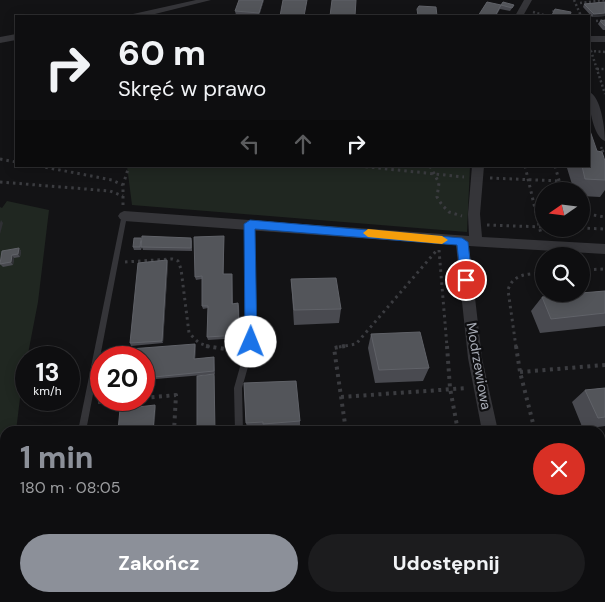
<!DOCTYPE html>
<html lang="pl">
<head>
<meta charset="utf-8">
<style>
  body { margin:0; font-family:"DM Sans",sans-serif; background:#1c1c1e; color:#f1f3f6; height:100vh; display:flex; flex-direction:column; font-size:19px; white-space:nowrap }
  * { box-sizing:border-box; margin:0 }
  p { font-size:16px; color:#9b9c9f }
  .icon { flex:none; width:28px; height:28px; fill:none; stroke:currentColor; stroke-width:2; stroke-linecap:round; stroke-linejoin:round }
  .map { position:relative; flex:1; overflow:hidden }
  .drawer { position:absolute; left:0px; top:426px; width:605px; height:176px; display:flex; flex-direction:column; background:#0e0e10; border-radius:15px 15px 0 0; box-shadow:0 2px 12px #0003,0 0 0 1px #2e2e30 }
  .drawer>* { flex:none }
  .banner { position:absolute; left:15px; top:15px; width:575px; height:152px; border-radius:0px; box-shadow:0 2px 12px #0003,0 0 0 1px #2e2e30; background:#0e0e10; color:#f1f3f6; overflow:hidden }
  .needle { width:32px; rotate:256deg }
  .tools { position:absolute; left:535px; top:182px; display:grid; gap:10px }
  .tools a { display:grid; place-items:center; width:55px; height:55px; border-radius:50%; background:#0e0e10; box-shadow:0 2px 12px #0003,0 0 0 1px #2e2e30; font-size:25px }
  .speed { position:absolute; left:15px; top:346px; display:flex; gap:10px; font-size:25px; font-weight:700; text-align:center }
  .speed>* { display:grid; place-content:center; width:65px; height:65px; border-radius:50%; background:#0e0e10; box-shadow:0 2px 12px #0003,0 0 0 1px #2e2e30; line-height:1 }
  .speed small { font-size:12px; font-weight:400 }
  .speed .limit { border:8px solid #d22; background:#fff; color:#111 }
  .pin { position:absolute; display:grid; place-items:center; width:42px; height:42px; color:#fff; margin:-21px; border:2px solid #fff; border-radius:50%; box-shadow:0 1px 5px #0007 }
  .me { position:absolute; width:55px; margin:-28px; rotate:1deg; stroke-linejoin:round; filter:drop-shadow(0 0 4px #0008) }
  .turn { display:flex; align-items:center; gap:18px; height:105px; padding:0 20px; font-size:22px }
  .turn .icon { width:65px; height:65px; stroke-width:2.5 }
  .turn b { display:block; font-size:35px; line-height:42px }
  .lanes { display:flex; align-items:center; height:48px; padding:0 20px; background:#0003; justify-content:center; gap:25px; direction:ltr }
  .lanes .off { opacity:.35 }
  .round { display:grid; place-items:center; flex:none; width:52px; height:52px; border-radius:26px; background:#1c1c1e }
  .summary { display:flex; align-items:center; justify-content:space-between; height:85px; padding:0 20px }
  h1 { font-size:30px; font-weight:800; line-height:38px; color:#8c9099 }
  .action { display:flex; gap:10px; margin-top:auto; padding:10px 20px }
  .action a { flex:1; height:58px; border-radius:30px; background:#8c9099; color:#fff; font-size:20px; font-weight:800; line-height:58px; text-align:center }
  .action a+a { background:#1c1c1e; color:#f1f3f6 }
  .map>svg:first-child { display:block }
  .green { fill:#202721 }
  .lines { fill:none; stroke-linecap:round; stroke-linejoin:round }
  .path-far2 { stroke:#3b3c40; stroke-width:2.5; stroke-dasharray:2 2.5; stroke-linecap:butt }
  .path-far1 { stroke:#3b3c40; stroke-width:3; stroke-dasharray:2.5 4; stroke-linecap:butt }
  .path { stroke:#3b3c40; stroke-width:4; stroke-dasharray:3 4.5; stroke-linecap:butt }
  .service { fill:#353539; fill-rule:evenodd }
  .minor { fill:#353539; fill-rule:evenodd }
  .wall { fill:#494a50 }
  .shaded-wall { fill:#2f3034 }
  .building { fill:#53555a; stroke:#606268 }
  .route { fill:#1a73e8; stroke:#114b97 }
  .slow { fill:#f59e0b }
  .labels { text-anchor:middle; stroke-width:4.5; stroke-linejoin:round; paint-order:stroke }
  .street-label { font-size:14px; fill:#a6aab4; stroke:#0e0e10 }
</style>
</head>
<body>
<div class="map">
<svg width="605" height="602" viewBox="0 0 605 602">
  <rect width="100%" height="100%" fill="#131315"/>
  <!-- green -->
  <path class="green" d="M127 166H470L467 232 132 205Z
    M7 201 49 210 38 302 21 390 16 431H5V496L0 524V207L2 208Z"/>
  <g class="lines">
    <!-- path-far2 -->
    <path class="path-far2" d="M574 0 581 16
      M580 3 605 0
      M533 12 547 16
      M551 16 554 10
      M596 21 605 20
      M605 52 591 51 605 94
      M597 69H605
      M601 147 603 151"/>
    <!-- path-far1 -->
    <path class="path-far1" d="M602 150 605 156
      M0 159 16 162
      M39 166 112 180 123 185
      M359 166 464 177
      M430 166 439 183 437 197 442 205 449 212 462 216
      M525 166 541 234
      M555 166 562 191
      M490 178 560 181
      M0 182 110 191 123 196
      M123 205V185L129 166
      M581 213 605 217
      M487 225 544 227
      M581 228 605 229
      M439 250 447 347
      M125 262 172 259 178 261 181 269 189 333 199 343 210 347
      M581 270 605 269
      M339 347 356 344 437 250
      M516 347 508 290C513 273 529 274 544 273"/>
    <!-- path -->
    <path class="path" d="M206 346 238 351
      M345 346 334 348 346 431
      M447 346 450 388 458 431
      M516 346 520 372 535 431
      M520 372 605 365
      M341 397 468 388
      M144 398 176 395 174 431
      M98 402 119 400
      M600 468H605
      M600 506H605
      M600 588 605 589
      M147 598V602
      M506 598 507 602"/>
    <!-- service -->
    <path class="service" d="M122 214H124L127 216 86 431H78Z
      M247 222H249L252 224 256 332 255 342 242 388 243 431H235L234 388 247 342 248 332 246 224Z
      M57 598H67L66 602H56Z
      M225 598H235V602H225Z"/>
    <!-- minor -->
    <path class="minor" d="M196 0H211L147 16H132L133 14Z
      M524 0H532L523 16H515Z
      M16 34V40L0 43V37Z
      M589 36H605V42H589Z
      M589 92C601 96 605 129 605 141 593 137 588 103 589 92Z
      M472 166H484L480 214 482 237 605 244V254L469 246 482 358 498 431H482L468 358 456 245 124 221 120 219 118 216 120 213 124 211 469 236 468 214Z
      M535 598H554L555 602H536Z"/>
  </g>
  <!-- wall -->
  <path class="wall" d="M264 0 259 16 236 15 235 11Z
    M605 2V16L592 17 583 7 584 4Z
    M501 5H514L510 11 500 9 496 16H478Z
    M605 20V30H603L598 24 600 21Z
    M597 151 605 161V190L600 197 581 196V191H574L567 168 562 167V166H589Z
    M191 238 192 241V251L143 250 142 247 141 250H134L133 247 142 240Z
    M224 239V274H232L233 304 238 303 239 306 240 338 208 340 207 337 208 308 203 309 202 306V279L196 280 195 277Z
    M19 248 21 251 20 257 14 258 13 265 3 267 0 264Z
    M167 260 168 263 163 343 131 346 130 343Z
    M291 279 341 309 339 323 294 325Z
    M605 291V326L540 333 531 311 542 297Z
    M371 334 429 368 423 381 375 383 368 348Z
    M195 344 196 347 195 359 214 357 215 374 144 380V358Z
    M244 383 300 421V431H248L246 423Z
    M605 388V426L583 429 572 402 585 390Z"/>
  <!-- shaded-wall -->
  <path class="shaded-wall" d="M263 0H264L259 16V13Z
    M605 13V16L592 17 594 14Z
    M1 220 3 223 0 234V223Z
    M224 236V277L223 274Z
    M19 248 21 251 20 257 18 254Z
    M12 255 14 258 13 265 11 262Z
    M167 260 168 263 163 343 162 341Z
    M195 344 196 347 195 362 194 359Z
    M214 374 215 377V431Z
    M155 405 156 407 154 431H153Z"/>
  <!-- building -->
  <path class="building" d="M239 0H263L259 13 235 11Z
    M283 0H307L304 16H280Z
    M332 0H356L355 16H330Z
    M487 2 501 5 495 16H478Z
    M503 2 514 5 512 8 501 5Z
    M605 2V13L594 14 584 4Z
    M419 6 436 7 437 16H418L417 9Z
    M555 9 571 12 570 16H558L552 15Z
    M605 20V26L600 21Z
    M589 128 597 151 602 152 605 161V180L585 179 582 166H589Z
    M142 236 191 238V248L141 247Z
    M224 236 223 274H232V304L238 303 239 335 207 337 208 306H202V276L195 277 194 237Z
    M134 238H141L140 247H133Z
    M19 248 18 254 12 255 11 262 0 264 2 251Z
    M167 260 162 341 130 343 138 263Z
    M336 278 341 309 294 310 291 279Z
    M605 291V313L551 319 542 297 572 294H581V293Z
    M420 332 429 368 379 370 371 334Z
    M195 344 194 359 214 357V371L144 378V358H129L130 349Z
    M214 374 215 431H197V376Z
    M296 381 300 421 263 424V422L246 423 244 383Z
    M605 388V417L598 418 585 390Z
    M155 405 153 431H118L120 409Z
    M600 447 605 459V462L600 463Z
    M161 598H204V602H161Z
    M132 599V602H109Z
    M464 600 465 602H447Z"/>
  <!-- route -->
  <path class="route" d="M250 220 462 238 468 242 472 280 466 285 461 280 457 245 255 229 257 342 255 346 251 348 247 346 245 342 244 224Z"/>
  <!-- slow -->
  <path class="slow" d="M368 229 442 236 448 240 442 244 368 237 363 233Z"/>
  <g class="labels">
    <!-- street labels -->
    <g class="street-label">
      <text transform="translate(479 366) rotate(80)" y="5">Modrzewiowa</text>
    </g>
  </g>
</svg>
<div class="tools">
<a><svg class="needle" viewBox="-14 -14 28 28"><path d="M0-13l5 13h-10z" fill="#e53935"/><path d="M0 13l5-13h-10z" fill="#9b9c9f"/></svg></a>
<a><svg class="icon" aria-label="search" viewBox="0 0 24 24"><circle cx="10" cy="10" r="6"/><path d="M15 15l6 6"/></svg></a>
</div>
<div class="speed"><div>13<small>km/h</small></div><div class="limit">20</div></div>
<div class="pin" style="left:466px;top:280px;background:#d93025"><svg class="icon" aria-label="arrive" viewBox="0 0 24 24"><path d="M6 21V4h12l-3 4 3 4H6"/></svg></div>
<svg class="me" style="left:251px;top:342px" viewBox="-20 -20 40 40"><circle r="19" fill="#fff"/><path d="M0-13L10 11 0 6-10 11z" fill="#1a73e8"/></svg>
<div class="banner">
<div class="turn"><svg class="icon" aria-label="right" viewBox="0 0 24 24"><path d="M7 20v-9h11M14 6l5 5-5 5"/></svg><div><b>60 m</b>Skręć w prawo</div></div>
<div class="lanes"><svg class="icon off" aria-label="left" viewBox="0 0 24 24"><path d="M17 20v-9H6M10 6l-5 5 5 5"/></svg><svg class="icon off" aria-label="ahead" viewBox="0 0 24 24"><path d="M12 20V5M6 11l6-6 6 6"/></svg><svg class="icon" aria-label="right" viewBox="0 0 24 24"><path d="M7 20v-9h11M14 6l5 5-5 5"/></svg></div>
</div>
<section class="drawer">
<div class="summary"><div><h1>1 min</h1><p>180 m · 08:05</p></div><a class="round" style="background:#d93025;color:#fff"><svg class="icon" aria-label="close" viewBox="0 0 24 24"><path d="M6 6l12 12M18 6L6 18"/></svg></a></div>
<div class="action"><a>Zakończ</a><a>Udostępnij</a></div>
</section>
</div>
</body>
</html>
